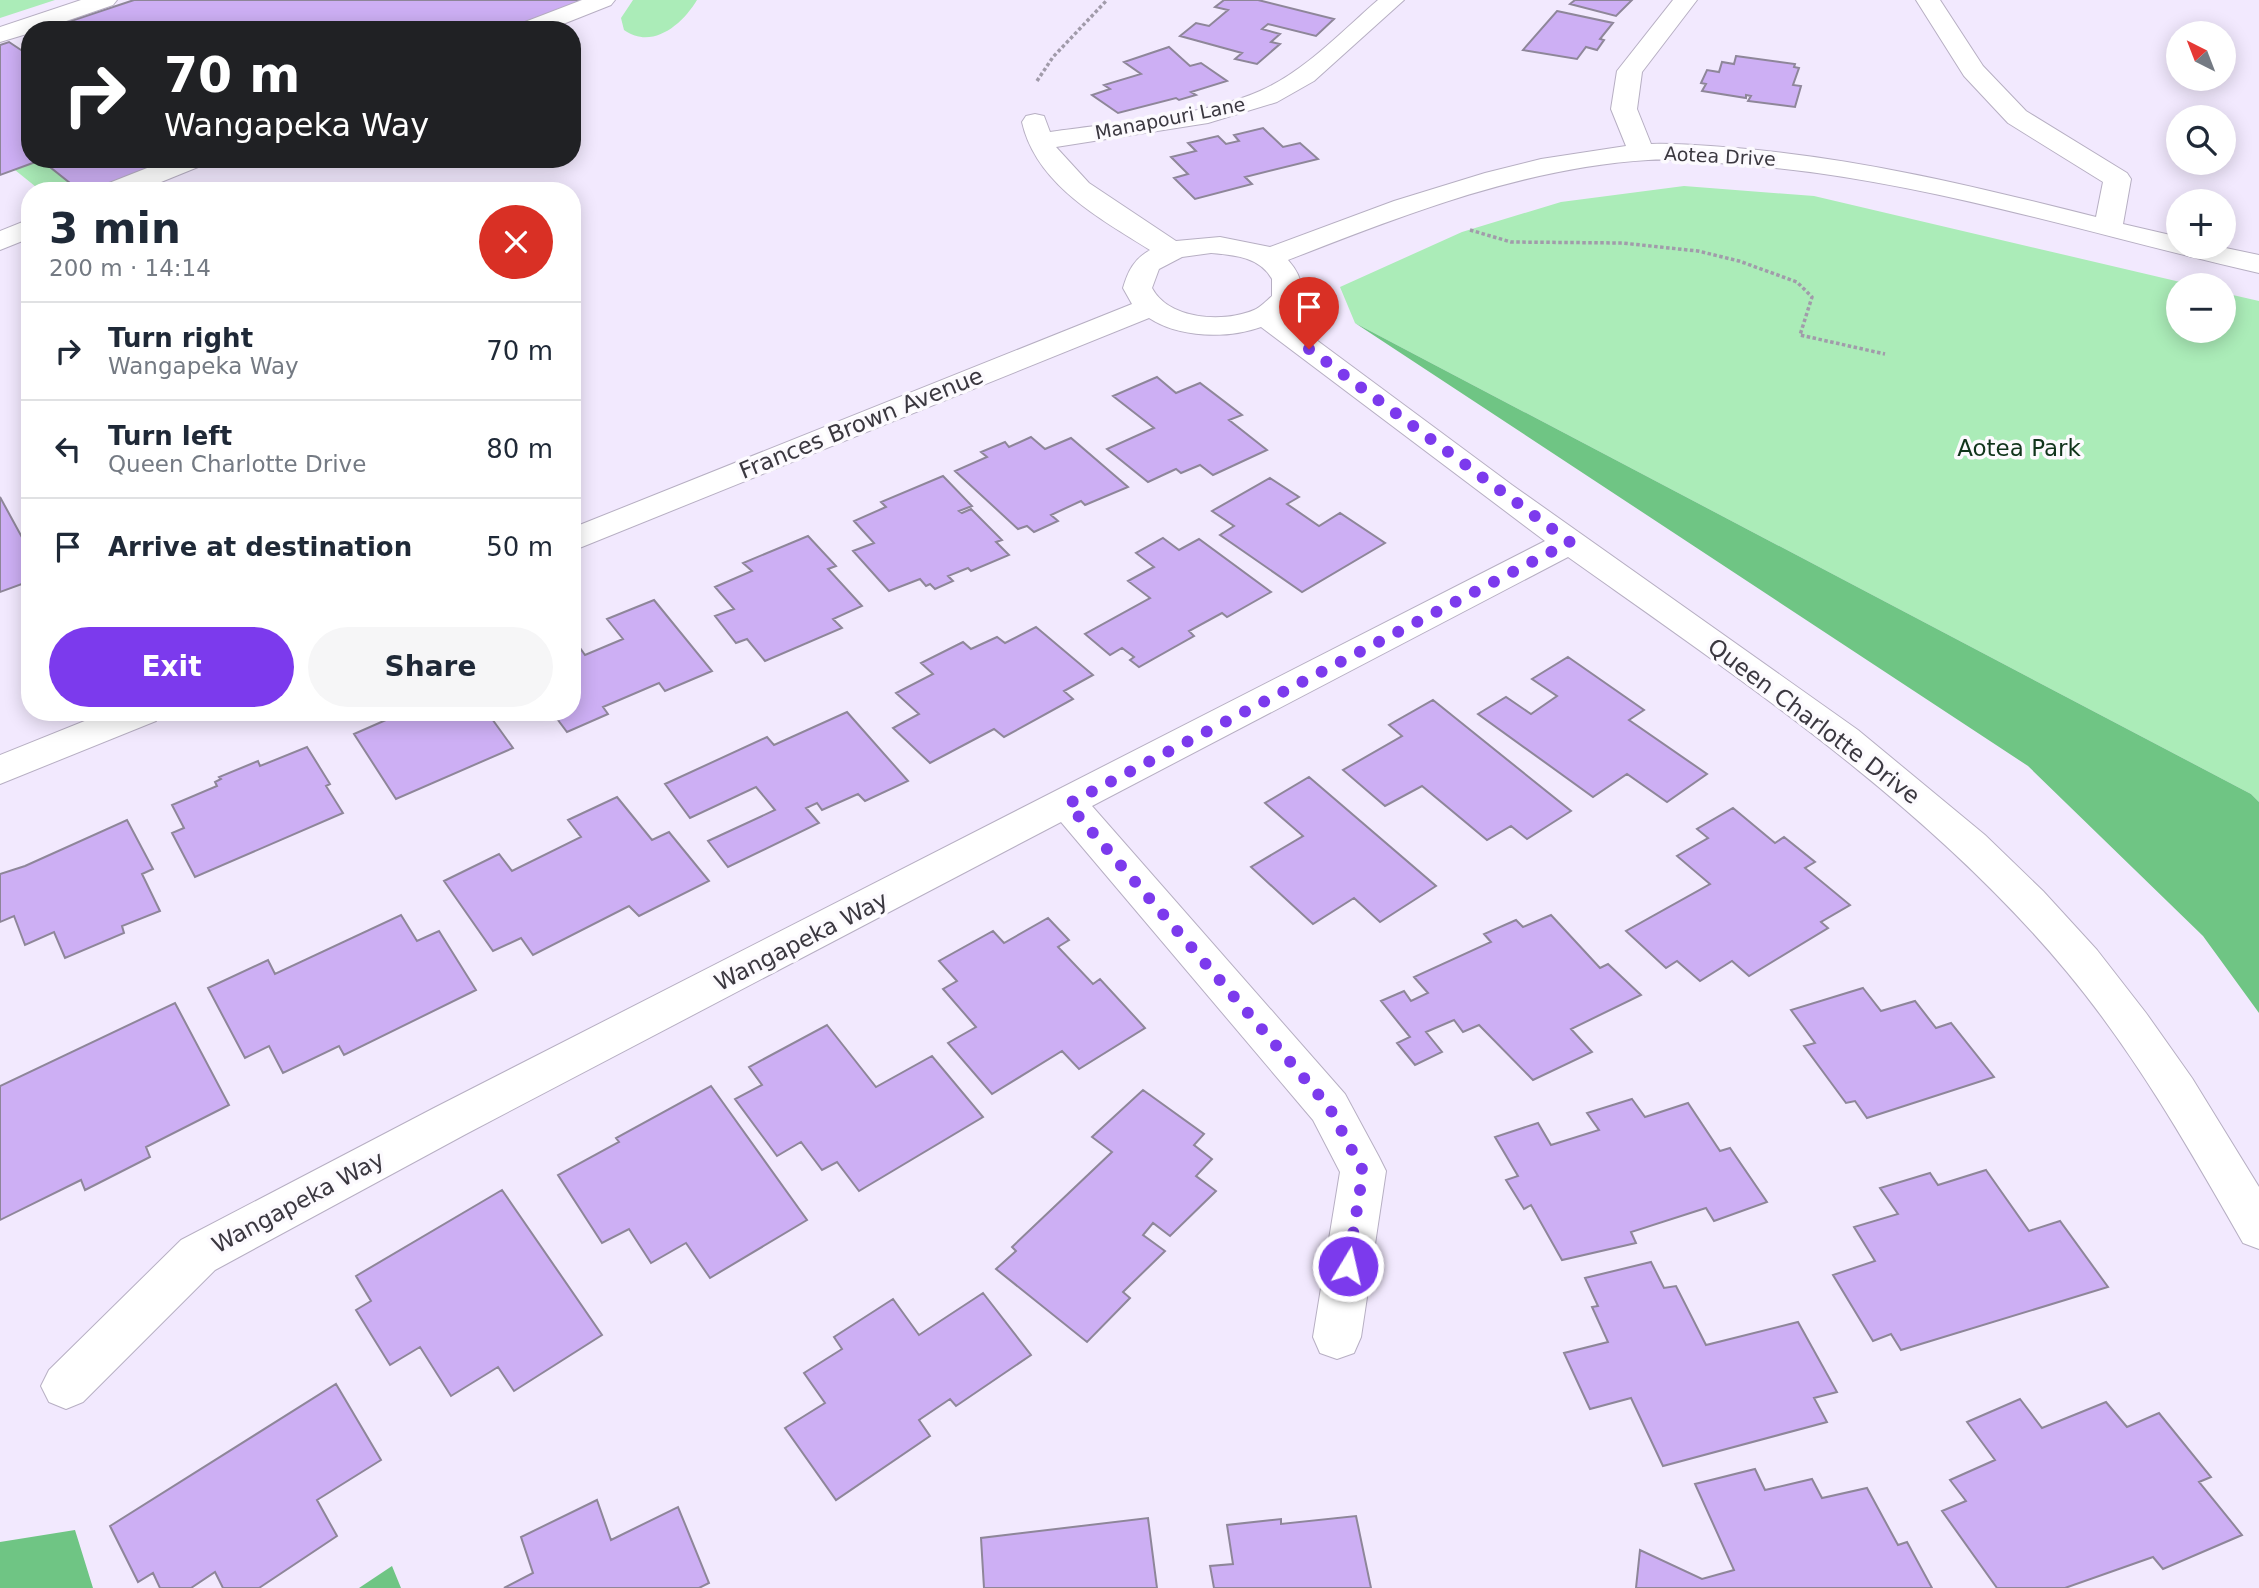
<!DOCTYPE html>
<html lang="en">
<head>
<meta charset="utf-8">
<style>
  body { margin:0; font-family:"DejaVu Sans",sans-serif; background:#f6f6f7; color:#1f2937; height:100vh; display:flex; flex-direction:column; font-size:26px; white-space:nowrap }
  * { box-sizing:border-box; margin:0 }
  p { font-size:23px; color:#747a83 }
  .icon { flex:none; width:38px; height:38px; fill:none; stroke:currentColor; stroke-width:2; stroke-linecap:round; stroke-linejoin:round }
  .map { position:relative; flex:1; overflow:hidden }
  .side { position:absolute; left:21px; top:182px; width:560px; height:539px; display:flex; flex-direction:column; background:#fff; border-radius:28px; box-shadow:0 4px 18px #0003 }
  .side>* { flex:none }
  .guide { position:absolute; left:21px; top:21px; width:560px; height:147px; border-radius:28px; box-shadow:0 4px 18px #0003; background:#202124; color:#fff; overflow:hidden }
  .needle { width:46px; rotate:318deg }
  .tools { position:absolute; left:2166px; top:21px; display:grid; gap:14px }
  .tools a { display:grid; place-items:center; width:70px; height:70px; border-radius:50%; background:#fff; box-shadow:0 4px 18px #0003; font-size:35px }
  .pin { position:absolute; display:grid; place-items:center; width:60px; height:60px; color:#fff; margin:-72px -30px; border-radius:50% 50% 50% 0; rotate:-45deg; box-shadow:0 0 7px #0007 }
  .pin .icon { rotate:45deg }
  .me { position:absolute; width:77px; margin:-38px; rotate:9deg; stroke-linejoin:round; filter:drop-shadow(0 0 5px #0008) }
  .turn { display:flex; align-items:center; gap:24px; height:147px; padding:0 28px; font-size:32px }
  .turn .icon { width:91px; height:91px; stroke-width:2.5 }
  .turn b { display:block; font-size:49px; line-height:60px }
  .round { display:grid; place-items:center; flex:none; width:74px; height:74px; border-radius:37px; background:#f6f6f7 }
  .headline { display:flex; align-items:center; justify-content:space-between; height:119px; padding:0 28px }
  h1 { font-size:42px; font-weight:800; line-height:52px }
  .cta { display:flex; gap:14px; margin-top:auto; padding:14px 28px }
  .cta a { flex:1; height:80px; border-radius:42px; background:#7c3aed; color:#fff; font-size:28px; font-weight:800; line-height:80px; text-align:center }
  .cta a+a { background:#f6f6f7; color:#1f2937 }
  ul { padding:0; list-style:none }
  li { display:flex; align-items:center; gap:21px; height:98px; padding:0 28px; border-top:2px solid #e0e1e3 }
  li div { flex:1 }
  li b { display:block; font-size:26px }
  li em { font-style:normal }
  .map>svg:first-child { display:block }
  .green { fill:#abecb8 }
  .forest { fill:#6fc584 }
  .building { fill:#cdaff4; stroke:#8e8699; stroke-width:2 }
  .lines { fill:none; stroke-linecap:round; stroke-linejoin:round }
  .minor-casing { stroke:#b7afc3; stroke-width:2 }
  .path { stroke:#a19baa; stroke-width:3.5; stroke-dasharray:3.5 2.5; stroke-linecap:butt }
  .minor { fill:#fff; fill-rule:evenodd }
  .route { stroke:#7c3aed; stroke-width:12; stroke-dasharray:0 21.6 }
  .labels { text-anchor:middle; stroke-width:7; stroke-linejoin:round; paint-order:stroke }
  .far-street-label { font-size:19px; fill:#3b3840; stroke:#fcfafe }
  .street-label { font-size:23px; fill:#3b3840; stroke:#fcfafe }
  .park-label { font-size:23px; fill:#11351c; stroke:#fcfafe }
</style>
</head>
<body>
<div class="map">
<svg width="2259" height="1588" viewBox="0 0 2259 1588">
  <rect width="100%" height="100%" fill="#f2e9fe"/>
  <!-- green -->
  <path class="green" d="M0 0H72H55L0 18Z
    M633 0H697C682 25 652 50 624 30L621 18Z
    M41 160 78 189 41 191 15 170Z
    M1684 186 1814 196 2193 285H2179V331H2224V293L2259 301V802L2251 794 1355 323 1340 287 1462 232 1561 202Z"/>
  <!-- forest -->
  <path class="forest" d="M1355 323 2251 794 2259 802V1013L2203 936 2028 766Z
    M75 1530 93 1588H0V1542Z
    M392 1566 401 1588H359Z"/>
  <!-- building -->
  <path class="building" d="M134 0H589L511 30 50 28Z
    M1224 0H1258L1334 19 1316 36 1268 24 1262 29 1280 34 1271 42 1280 44 1257 64 1235 59 1242 53 1180 36 1196 23 1209 26 1228 10 1215 7Z
    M1575 0H1574H1632L1616 16 1570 4Z
    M1557 11 1613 23 1600 39 1604 40 1597 50 1586 47 1577 59 1523 50Z
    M9 42 30 56V159H181L98 191H80L41 160 0 175V45Z
    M1169 47 1190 66 1201 63 1227 81 1191 92 1196 95 1179 100 1176 98 1118 113 1092 95 1110 89 1104 85 1141 74 1124 62Z
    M1736 56 1795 64 1794 67 1799 68 1793 85 1801 86 1795 107 1748 101 1751 96 1746 95V98L1702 91 1706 84 1701 83 1707 70 1719 72 1722 62 1734 64Z
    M1263 128 1283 147 1300 143 1318 159 1245 177 1252 184 1195 199 1174 178 1188 174 1171 157 1196 151 1188 143 1218 136 1226 144 1239 141 1234 135Z
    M1157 377 1176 393 1200 383 1242 415 1229 420 1267 450 1213 475 1200 465 1181 473 1176 469 1148 482 1107 449 1154 428 1113 396Z
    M1031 437 1045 449 1071 438 1128 487 1085 505 1081 501 1051 515 1058 521 1034 532 1027 526 1018 529 955 471 987 457 981 452 1005 442 1009 447Z
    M943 476 972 506 959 511 962 513 971 509 1002 540 996 542 1009 555 971 571 968 568 948 576 953 581 935 589 930 584 926 586 920 579 889 591 853 551 874 543 854 521 886 507 881 502Z
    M1270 478 1299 497 1287 504 1319 526 1340 513 1385 543 1302 592 1220 535 1234 526 1212 511Z
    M0 497 30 552V581L0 592Z
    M808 536 836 566 828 569 862 606 833 619 842 628 765 661 747 639 736 643 715 616 734 609 715 587 752 571 743 563Z
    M1163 538 1179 550 1199 539 1271 592 1227 617 1222 613 1189 631 1194 636 1139 667 1130 660 1134 657 1122 648 1110 655 1085 634 1150 598 1128 581 1154 567 1136 553Z
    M654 600 712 671 665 691 659 683 603 707 608 714 567 732 552 712H572V651L580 648 585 655 623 639 607 619Z
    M1036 627 1093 675 1064 691 1073 699 1004 737 994 729 930 763 893 728 919 714 896 693 933 674 921 663 963 642 971 649 997 637 1005 643Z
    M1568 657 1644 710 1629 720 1707 774 1667 802 1627 774 1593 797 1478 714 1506 697 1531 714 1557 696 1532 679Z
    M1433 700 1571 811 1527 839 1511 826 1487 840 1422 786 1385 806 1343 770 1402 736 1389 725Z
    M404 712H487L513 748 396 799 354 734Z
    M847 712 908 781 865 801 858 794 822 810 817 803 806 808 819 823 728 867 708 841 775 810 756 787 690 818 665 784 767 737 774 745Z
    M307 747 330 784 326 786 343 813 195 877 172 833 184 828 172 805 217 786 215 782 221 779 219 777 258 761 260 766Z
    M1309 777 1436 886 1380 922 1354 898 1313 924 1251 867 1303 836 1265 803Z
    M617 797 652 840 669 832 709 881 639 916 629 906 533 955 521 938 493 951 444 881 499 854 512 871 581 837 568 820Z
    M1733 808 1775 843 1784 837 1815 862 1805 868 1850 905 1821 922 1828 928 1749 976 1732 961 1700 981 1677 961 1666 968 1626 931 1710 884 1677 856 1708 838 1697 829Z
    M127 820 153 869 142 874 160 911 122 926 124 933 65 958 54 932 25 945 14 916 0 922V874L25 866Z
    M401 915 417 941 439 931 476 990 344 1055 339 1046 283 1073 269 1046 245 1058 208 988 268 960 275 974Z
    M1551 915 1600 968 1608 964 1641 995 1571 1029 1592 1052 1533 1080 1479 1025 1463 1032 1454 1020 1426 1032 1442 1052 1415 1065 1397 1043 1410 1037 1381 1001 1404 991 1411 1001 1428 993 1414 977 1491 942 1484 934 1516 920 1523 927Z
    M1048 918 1069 940 1058 947 1093 984 1100 979 1145 1028 1079 1069 1062 1051 992 1094 948 1043 976 1027 943 989 957 981 939 961 993 931 1004 943Z
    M1863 988 1881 1011 1915 1001 1936 1028 1951 1023 1994 1077 1867 1118 1855 1101 1846 1103 1804 1046 1815 1043 1791 1010Z
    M175 1003 229 1105 146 1147 150 1157 85 1190 81 1180 0 1220V1086Z
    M827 1025 876 1087 932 1056 983 1117 859 1191 837 1162 822 1170 801 1142 777 1156 735 1099 762 1085 749 1067Z
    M711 1086 807 1220 710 1278 686 1243 651 1263 629 1229 602 1243 558 1175 619 1142 616 1138Z
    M1143 1090 1204 1134 1194 1145 1212 1159 1196 1176 1216 1191 1170 1236 1153 1223 1143 1235 1165 1251 1123 1292 1130 1298 1087 1342 996 1269 1016 1251 1012 1247 1112 1152 1092 1137Z
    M1632 1099 1645 1117 1688 1103 1720 1151 1730 1148 1767 1202 1714 1221 1706 1208 1631 1232 1636 1243 1562 1260 1531 1205 1524 1209 1506 1180 1518 1176 1495 1137 1538 1123 1551 1145 1599 1130 1587 1113Z
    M1986 1170 2029 1231 2060 1221 2108 1287 1901 1350 1891 1334 1873 1341 1833 1275 1875 1261 1854 1227 1898 1214 1880 1188 1930 1173 1938 1185Z
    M502 1190 602 1335 514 1391 498 1367 451 1396 420 1347 390 1365 356 1310 371 1301 356 1276Z
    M1651 1262 1664 1288 1676 1286 1706 1345 1798 1322 1837 1392 1814 1398 1827 1422 1663 1466 1631 1398 1590 1409 1564 1353 1608 1342 1592 1307 1598 1306 1585 1278Z
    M983 1293 1031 1355 956 1406 950 1399 919 1420 930 1436 836 1500 785 1428 825 1403 804 1373 842 1349 834 1337 893 1299 919 1335Z
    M336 1384 381 1460 317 1500 337 1536 259 1588H223L215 1572 191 1588H160L153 1573 138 1582 110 1526Z
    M2020 1399 2042 1428 2106 1402 2127 1427 2159 1413 2211 1477 2199 1482 2242 1535 2163 1569 2153 1557 2065 1588H1997L1942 1511 1966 1501 1950 1480 1995 1460 1967 1422Z
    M1755 1469 1765 1490 1812 1479 1822 1498 1867 1488 1898 1545 1907 1542 1932 1588H1636L1640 1550 1702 1579 1734 1570 1695 1484Z
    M597 1500 611 1540 678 1507 709 1583 699 1588H504L533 1573 521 1537Z
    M1356 1516 1371 1588H1214L1210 1566 1233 1564 1227 1525 1281 1519V1524Z
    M1148 1518 1157 1588H984L981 1538Z"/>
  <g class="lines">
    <!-- minor casing -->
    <g class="minor-casing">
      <path id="minor" d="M81 0H117L113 5 40 30H30V33L0 42V27Z
        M582 0H615L611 5 548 30H514L517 25Z
        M1378 0H1404L1314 81 1277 102 1208 123 1056 147 1089 183 1176 241 1220 237 1270 247 1394 201 1485 173 1541 159 1626 146 1611 109 1617 71 1673 0H1697L1642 72 1637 109 1651 144C1679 143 1708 146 1736 148 1859 158 1977 187 2096 217L2103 182 2008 123 1964 76 1916 0H1940L1983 66 2026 111 2127 173 2131 179 2123 224 2179 237V247H2221L2259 255V273C2088 234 1918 178 1743 165 1712 163 1680 158 1648 160 1522 168 1404 215 1288 260 1307 282 1305 297 1284 316L1512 485 1858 730 1985 835 2043 891 2097 950 2146 1013 2192 1078 2259 1187V1249L2243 1243C2190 1150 2136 1055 2067 972 1928 805 1744 682 1568 557L1092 806 1345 1094 1379 1157 1386 1171 1361 1337 1354 1353 1337 1359 1320 1353 1313 1337 1340 1172 1313 1120 1061 822 466 1134 215 1270 83 1402 66 1409 49 1402 41 1386 49 1370 181 1240 434 1108 1545 541 1261 327C1228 339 1179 338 1149 318L572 551V528L1132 304 1123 288C1128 271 1134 259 1150 250 1099 218 1036 184 1022 122L1026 116 1035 114 1044 116 1050 132C1112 123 1204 116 1260 91 1305 71 1341 32 1378 0ZM1211 253C1234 255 1260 257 1272 279V296C1266 301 1261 307 1254 310 1224 323 1169 320 1152 288L1159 269 1182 257Z
        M170 159H207L203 165 139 191H101L104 185Z
        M30 219V238L0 250V231Z
        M107 712H161L156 721 0 784V755Z"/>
    </g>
    <!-- path -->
    <path class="path" d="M1037 81 1053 57 1107 0
      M1470 230 1511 242 1622 243 1698 251 1739 261 1797 282 1812 297 1800 335 1885 354"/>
    <!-- minor -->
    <use href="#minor" class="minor"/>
  </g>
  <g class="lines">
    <!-- route -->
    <path class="route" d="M1309 349 1570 542 1068 804 1329 1107 1363 1171 1348 1266"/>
  </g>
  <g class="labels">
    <!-- far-street labels -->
    <g class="far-street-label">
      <text transform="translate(1170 118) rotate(-11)" y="7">Manapouri Lane</text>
      <text transform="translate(1720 156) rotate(3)" y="7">Aotea Drive</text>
    </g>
    <!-- street labels -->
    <g class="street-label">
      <text transform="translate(861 423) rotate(-22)" y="8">Frances Brown Avenue</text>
      <text transform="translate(1814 721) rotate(37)" y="8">Queen Charlotte Drive</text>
      <text transform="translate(801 941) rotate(-27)" y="8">Wangapeka Way</text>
      <text transform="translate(298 1202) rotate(-28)" y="8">Wangapeka Way</text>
    </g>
    <!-- park labels -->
    <g class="park-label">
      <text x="2019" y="456">Aotea Park</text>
    </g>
  </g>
</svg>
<div class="tools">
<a><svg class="needle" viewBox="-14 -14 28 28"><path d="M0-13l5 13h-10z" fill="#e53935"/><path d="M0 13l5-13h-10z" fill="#747a83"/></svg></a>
<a><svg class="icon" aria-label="search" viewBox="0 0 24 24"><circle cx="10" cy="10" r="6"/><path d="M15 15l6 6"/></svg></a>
<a>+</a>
<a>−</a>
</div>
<div class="pin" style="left:1309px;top:349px;background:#d93025"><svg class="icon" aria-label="arrive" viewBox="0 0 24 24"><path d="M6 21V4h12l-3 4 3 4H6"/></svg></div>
<svg class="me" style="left:1348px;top:1266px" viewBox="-20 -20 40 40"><circle r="17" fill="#7c3aed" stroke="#fff" stroke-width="3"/><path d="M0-11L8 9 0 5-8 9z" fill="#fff"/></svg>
<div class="guide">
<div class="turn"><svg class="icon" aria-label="right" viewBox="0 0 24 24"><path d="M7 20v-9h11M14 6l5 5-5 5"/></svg><div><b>70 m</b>Wangapeka Way</div></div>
</div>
<section class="side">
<div class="headline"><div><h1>3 min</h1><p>200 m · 14:14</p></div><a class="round" style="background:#d93025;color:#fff"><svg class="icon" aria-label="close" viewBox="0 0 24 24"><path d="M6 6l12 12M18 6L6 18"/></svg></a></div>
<ul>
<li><svg class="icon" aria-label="right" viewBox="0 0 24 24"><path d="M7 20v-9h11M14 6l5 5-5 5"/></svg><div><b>Turn right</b><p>Wangapeka Way</p></div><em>70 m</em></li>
<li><svg class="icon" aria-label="left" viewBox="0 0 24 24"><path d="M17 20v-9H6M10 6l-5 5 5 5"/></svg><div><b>Turn left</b><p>Queen Charlotte Drive</p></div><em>80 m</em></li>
<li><svg class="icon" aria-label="arrive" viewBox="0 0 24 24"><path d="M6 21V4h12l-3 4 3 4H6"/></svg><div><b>Arrive at destination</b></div><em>50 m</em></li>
</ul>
<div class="cta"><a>Exit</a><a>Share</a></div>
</section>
</div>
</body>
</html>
